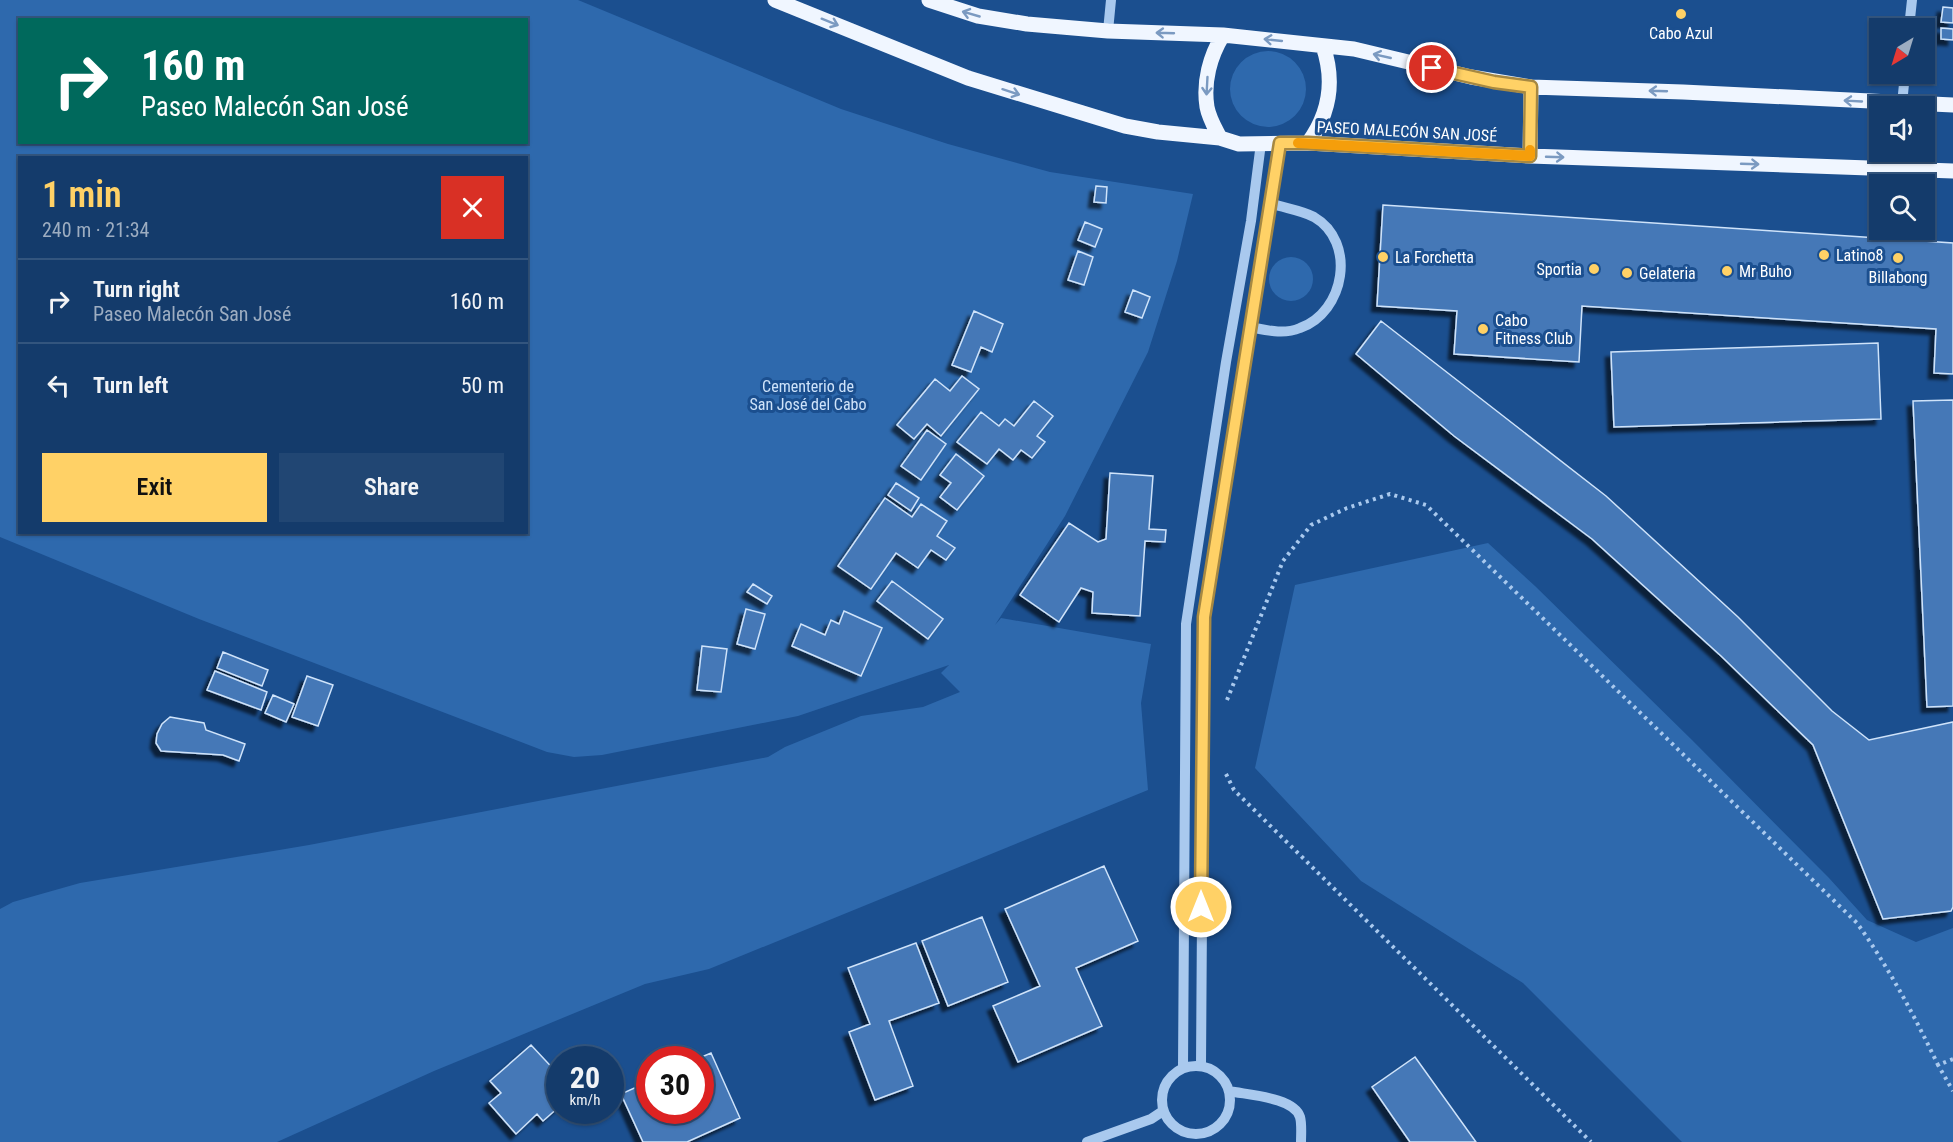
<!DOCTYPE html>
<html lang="en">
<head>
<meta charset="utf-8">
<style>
  body { margin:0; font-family:"Roboto Condensed",sans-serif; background:#214673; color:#f1f3f6; height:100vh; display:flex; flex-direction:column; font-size:22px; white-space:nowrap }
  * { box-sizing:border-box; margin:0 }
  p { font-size:20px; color:#9dadc1 }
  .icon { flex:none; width:33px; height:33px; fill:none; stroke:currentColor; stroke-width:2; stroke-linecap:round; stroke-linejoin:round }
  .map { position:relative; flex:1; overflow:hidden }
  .details { position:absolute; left:18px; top:156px; width:510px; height:378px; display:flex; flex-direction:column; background:#143b6b; border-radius:0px; box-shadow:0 2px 4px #0004,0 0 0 2px #33557e }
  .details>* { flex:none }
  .guide { position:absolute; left:18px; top:18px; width:510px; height:126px; border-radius:0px; box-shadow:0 2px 4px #0004,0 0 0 2px #33557e; background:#00695c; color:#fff; overflow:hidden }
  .needle { width:39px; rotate:218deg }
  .tools { position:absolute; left:1869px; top:18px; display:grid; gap:12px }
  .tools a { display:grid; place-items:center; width:66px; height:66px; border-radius:0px; background:#143b6b; box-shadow:0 2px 4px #0004,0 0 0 2px #33557e; font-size:30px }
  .speed { position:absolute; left:546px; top:1046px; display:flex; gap:12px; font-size:30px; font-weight:700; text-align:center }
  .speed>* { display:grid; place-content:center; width:78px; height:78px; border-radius:50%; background:#143b6b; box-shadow:0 2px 4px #0004,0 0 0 2px #33557e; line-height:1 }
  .speed small { font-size:15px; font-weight:400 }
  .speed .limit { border:9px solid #d22; background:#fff; color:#111 }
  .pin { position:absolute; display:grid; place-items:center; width:51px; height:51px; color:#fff; margin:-26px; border:3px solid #fff; border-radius:50%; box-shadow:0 2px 6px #0007 }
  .me { position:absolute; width:66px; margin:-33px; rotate:0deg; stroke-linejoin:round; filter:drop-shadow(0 0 4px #0008) }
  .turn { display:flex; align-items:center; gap:21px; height:126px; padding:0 24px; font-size:27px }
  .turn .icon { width:78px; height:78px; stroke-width:2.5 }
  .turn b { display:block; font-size:42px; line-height:51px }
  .round { display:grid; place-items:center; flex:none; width:63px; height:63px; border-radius:0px; background:#214673 }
  .head { display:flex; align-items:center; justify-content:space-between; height:102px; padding:0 24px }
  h1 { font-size:36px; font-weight:600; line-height:45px; color:#ffd166 }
  .action { display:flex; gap:12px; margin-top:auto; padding:12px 24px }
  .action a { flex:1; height:69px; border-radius:0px; background:#ffd166; color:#111; font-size:24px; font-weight:600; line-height:69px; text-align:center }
  .action a+a { background:#214673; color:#f1f3f6 }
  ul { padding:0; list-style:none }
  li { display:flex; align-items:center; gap:18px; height:84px; padding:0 24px; border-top:2px solid #33557e }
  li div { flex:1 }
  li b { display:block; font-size:22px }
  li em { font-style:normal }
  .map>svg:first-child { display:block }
  .green { fill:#2e69ad; fill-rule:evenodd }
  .building { fill:#4478b7; stroke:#cfe3fa; stroke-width:1.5; filter:url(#shadow) }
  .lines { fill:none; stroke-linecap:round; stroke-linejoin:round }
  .path { stroke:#a9c9ee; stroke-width:4; stroke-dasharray:3 4.5; stroke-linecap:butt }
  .minor { stroke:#a9c9ee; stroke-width:10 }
  .major { stroke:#f0f6ff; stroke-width:15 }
  .oneway { stroke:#7b9ac1 }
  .route-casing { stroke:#a68842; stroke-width:15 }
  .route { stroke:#ffd166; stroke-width:10 }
  .slow { stroke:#f59e0b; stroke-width:10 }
  .poi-dot { fill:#ffd166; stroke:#1b4f8f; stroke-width:2 }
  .labels { text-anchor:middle; stroke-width:6; stroke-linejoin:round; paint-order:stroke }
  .poi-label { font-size:16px; fill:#fff; stroke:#1b4f8f; text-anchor:start }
  .street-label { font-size:16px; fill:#fff; stroke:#1b4f8f }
  .park-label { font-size:16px; fill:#cfe3fa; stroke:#1b4f8f }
</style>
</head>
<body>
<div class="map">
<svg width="1953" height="1142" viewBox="0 0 1953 1142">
  <defs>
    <filter id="shadow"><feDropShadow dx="-5.5" dy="5.5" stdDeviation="1.5" flood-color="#0009"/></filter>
  </defs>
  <rect width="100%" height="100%" fill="#1b4f8f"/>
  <!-- green -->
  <path class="green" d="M0 0H578L841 109 948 144 1050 172 1193 194 1177 261 1148 352 1065 516 995 625 1001 618 1151 644 1141 703 1148 790 709 969 645 984 434 1071 277 1142H0V909L13 902 80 883 309 845 768 757 785 747 861 716 923 707 960 692 941 673 949 665 798 716 602 755 574 757 547 752 199 619 0 537ZM20 20H526V142H20ZM20 158H526V532H20Z
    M1230 89a38 38 0 1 1 76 0a38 38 0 1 1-76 0Z
    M1269 279a22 22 0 1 1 44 0a22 22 0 1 1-44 0Z
    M1488 543 1535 586 1692 740 1829 878 1867 920 1916 942 1953 928V1142H1682L1523 983 1361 881 1255 768 1295 585Z"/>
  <!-- building -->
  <path class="building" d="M1943 7 1953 8V23L1941 22Z
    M1941 28 1953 29V40L1941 39Z
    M1096 186 1107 187 1106 203 1094 202Z
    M1383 205 1953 243V374L1934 373 1936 329 1582 306 1579 362 1454 354 1457 311 1377 306Z
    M1085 222 1102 229 1095 247 1078 240Z
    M1078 251 1093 257 1084 285 1068 280Z
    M1133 290 1150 297 1142 318 1125 312Z
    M974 311 1003 324 992 352 981 347 971 372 952 365Z
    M1381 321 1606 496 1738 617 1832 711 1869 740 1953 722V907L1951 911 1883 919 1813 745 1721 656 1592 539 1454 436 1356 354Z
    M1878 343 1881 419 1614 427 1611 352Z
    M962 376 979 389 941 436 927 424 914 439 897 425 935 379 950 391Z
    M1953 400V706L1927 707 1913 401Z
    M1034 401 1053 416 1037 436 1045 442 1032 458 1021 450 1013 460 999 449 987 464 957 442 981 412 999 426 1005 419 1014 426Z
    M927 430 946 444 921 480 901 466Z
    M956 454 984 476 957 510 940 497 951 483 940 475Z
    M1110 473 1153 476 1149 529 1166 530 1165 542 1145 541 1140 616 1092 613 1093 592 1081 588 1059 622 1020 595 1069 523 1098 542 1106 539Z
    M896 483 919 498 911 511 888 495Z
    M885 498 912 517 921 504 947 521 937 536 955 548 946 560 931 550 918 568 896 553 871 589 838 566Z
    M892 581 943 619 928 639 877 601Z
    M753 584 772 596 767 604 747 592Z
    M746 609 765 614 755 649 737 644Z
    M844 611 882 628 861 676 792 646 801 624 825 635 831 620 839 624Z
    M702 646 727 649 721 692 697 690Z
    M223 652 268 670 262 686 217 668Z
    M215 671 267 692 261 710 207 690Z
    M307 676 333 685 318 726 292 717Z
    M273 695 294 704 286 722 265 713Z
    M170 717 204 723 206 730 245 744 239 761 223 755 161 751 156 743 157 734 162 724Z
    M1104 866 1138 941 1076 968 1102 1026 1018 1062 993 1006 1040 986 1005 909Z
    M982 917 1008 982 948 1006 922 941Z
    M916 943 939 1003 889 1021 913 1086 875 1100 849 1032 870 1024 848 968Z
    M531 1045 560 1076V1106L543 1121 537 1114 516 1134 489 1103 501 1093 490 1081Z
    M711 1053 740 1118 687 1142H643L621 1094 650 1081V1110H700V1059H697Z
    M1415 1057 1476 1142H1410L1372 1087Z"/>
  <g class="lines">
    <!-- path -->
    <path class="path" d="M1227 700 1283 561 1311 525 1347 508 1390 494 1426 505 1857 923C1889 968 1914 1015 1938 1065
      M1226 774 1234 790 1591 1142
      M1953 1059 1938 1065 1953 1091"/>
    <!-- minor -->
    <path class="minor" d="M1909 28 1912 0
      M1108 31 1111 0
      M1902 104 1905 74
      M1250 327C1266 330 1283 335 1300 328 1345 312 1357 242 1314 217 1301 210 1283 208 1270 203
      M1162 1100a34 34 0 1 1 68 0a34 34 0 1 1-68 0Z
      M1201 1066 1204 617 1280 143
      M1183 1068 1186 624 1226 362 1251 221 1261 143
      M1229 1091C1247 1095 1294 1097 1300 1117 1302 1124 1301 1135 1301 1142
      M1087 1142 1151 1119 1163 1111"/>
    <!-- major -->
    <path class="major" d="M775 0 968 78 1125 126 1158 132 1220 138 1239 144 1308 143 1530 156 1953 171
      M929 0 978 16 1027 24 1108 31 1223 35 1354 49 1471 77 1531 87 1683 92 1953 105
      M1220 138C1215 128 1209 118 1207 107 1203 82 1210 56 1223 35
      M1308 143C1330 113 1335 81 1323 46
      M1530 156 1531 87"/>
  </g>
  <!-- one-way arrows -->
  <defs><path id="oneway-shaft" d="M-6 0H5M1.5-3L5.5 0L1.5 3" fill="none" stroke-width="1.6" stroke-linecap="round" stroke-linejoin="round" transform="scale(1.5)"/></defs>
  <g class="oneway">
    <use href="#oneway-shaft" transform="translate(971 14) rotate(-164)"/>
    <use href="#oneway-shaft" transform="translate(830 22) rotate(22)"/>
    <use href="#oneway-shaft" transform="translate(1165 33) rotate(-178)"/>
    <use href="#oneway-shaft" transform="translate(1273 40) rotate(-174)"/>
    <use href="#oneway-shaft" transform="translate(1382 56) rotate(-167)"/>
    <use href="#oneway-shaft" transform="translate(1207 86) rotate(93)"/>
    <use href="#oneway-shaft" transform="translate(1658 91) rotate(-178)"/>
    <use href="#oneway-shaft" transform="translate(1011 92) rotate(18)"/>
    <use href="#oneway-shaft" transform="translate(1853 101) rotate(-177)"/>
    <use href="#oneway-shaft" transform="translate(1555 157) rotate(2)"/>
    <use href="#oneway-shaft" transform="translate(1750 164) rotate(2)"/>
  </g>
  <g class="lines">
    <!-- route casing -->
    <g class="route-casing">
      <path id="route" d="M1201 907 1204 617 1280 143H1308L1530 156 1531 87 1494 82 1432 68"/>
    </g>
    <!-- route -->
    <use href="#route" class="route"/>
    <!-- slow -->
    <path class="slow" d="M1298 143 1530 156V150"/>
  </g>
  <!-- markers -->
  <g class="poi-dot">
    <circle cx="1681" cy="14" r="6"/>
    <circle cx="1824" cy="255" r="6"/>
    <circle cx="1383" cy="257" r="6"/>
    <circle cx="1898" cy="258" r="6"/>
    <circle cx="1594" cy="269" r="6"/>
    <circle cx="1727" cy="271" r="6"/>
    <circle cx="1627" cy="273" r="6"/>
    <circle cx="1483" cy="329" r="6"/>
  </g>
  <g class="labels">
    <!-- poi labels -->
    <g class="poi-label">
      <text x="1681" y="39" text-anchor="middle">Cabo Azul</text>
      <text x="1836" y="261">Latino8</text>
      <text x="1395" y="263">La Forchetta</text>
      <text x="1582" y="275" text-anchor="end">Sportia</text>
      <text x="1739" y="277">Mr Buho</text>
      <text x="1639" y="279">Gelateria</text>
      <text x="1898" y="283" text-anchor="middle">Billabong</text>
      <text x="1495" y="326">Cabo<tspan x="1495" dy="18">Fitness Club</tspan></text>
    </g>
    <!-- street labels -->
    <g class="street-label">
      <text transform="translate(1407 131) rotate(3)" y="6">PASEO MALECÓN SAN JOSÉ</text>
    </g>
    <!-- park labels -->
    <g class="park-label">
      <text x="808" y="392">Cementerio de<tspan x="808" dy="18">San José del Cabo</tspan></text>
    </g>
  </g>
</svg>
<div class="tools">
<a><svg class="needle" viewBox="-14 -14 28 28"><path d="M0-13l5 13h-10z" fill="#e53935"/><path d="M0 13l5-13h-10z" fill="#9dadc1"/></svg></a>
<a><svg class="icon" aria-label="sound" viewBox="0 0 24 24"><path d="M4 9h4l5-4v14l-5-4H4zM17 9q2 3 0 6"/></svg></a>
<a><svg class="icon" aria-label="search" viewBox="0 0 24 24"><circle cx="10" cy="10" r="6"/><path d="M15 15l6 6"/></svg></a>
</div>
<div class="speed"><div>20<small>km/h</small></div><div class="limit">30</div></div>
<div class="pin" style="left:1432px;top:68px;background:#d93025"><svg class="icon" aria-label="arrive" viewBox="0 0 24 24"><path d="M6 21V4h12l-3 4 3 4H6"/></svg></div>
<svg class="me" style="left:1201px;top:907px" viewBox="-20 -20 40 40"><circle r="17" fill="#ffd166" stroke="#fff" stroke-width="3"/><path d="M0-11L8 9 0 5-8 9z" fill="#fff"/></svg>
<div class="guide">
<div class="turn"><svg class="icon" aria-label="right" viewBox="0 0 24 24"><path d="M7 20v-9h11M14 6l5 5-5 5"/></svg><div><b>160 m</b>Paseo Malecón San José</div></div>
</div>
<section class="details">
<div class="head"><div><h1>1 min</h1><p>240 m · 21:34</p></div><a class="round" style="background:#d93025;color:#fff"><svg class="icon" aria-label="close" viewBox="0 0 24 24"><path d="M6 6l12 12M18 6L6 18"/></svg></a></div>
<ul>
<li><svg class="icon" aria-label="right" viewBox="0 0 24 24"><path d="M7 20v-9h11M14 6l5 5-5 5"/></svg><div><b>Turn right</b><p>Paseo Malecón San José</p></div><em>160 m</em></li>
<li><svg class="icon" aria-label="left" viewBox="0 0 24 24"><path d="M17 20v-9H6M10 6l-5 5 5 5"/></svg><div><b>Turn left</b></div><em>50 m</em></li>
</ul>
<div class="action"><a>Exit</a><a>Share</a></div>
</section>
</div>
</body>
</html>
